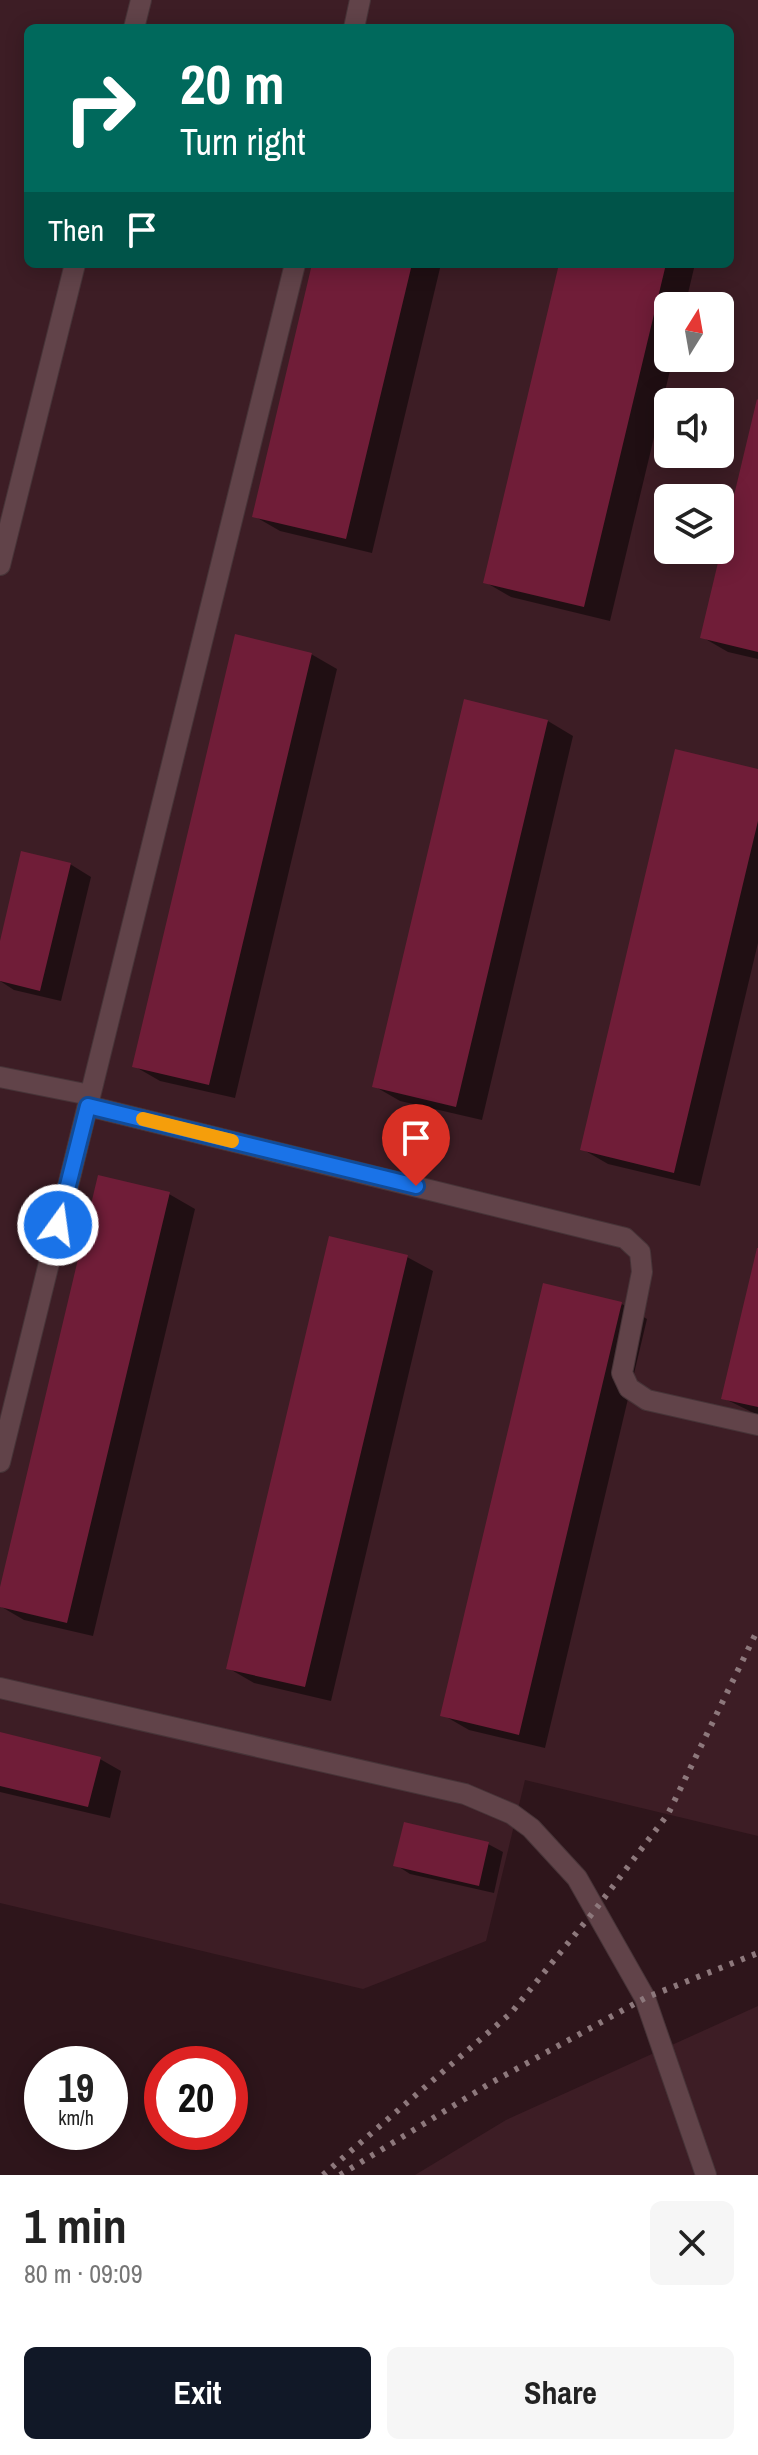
<!DOCTYPE html>
<html lang="en">
<head>
<meta charset="utf-8">
<style>
  body { margin:0; font-family:"Archivo Narrow",sans-serif; background:#f6f6f6; color:#222; height:100vh; display:flex; flex-direction:column; font-size:30px; white-space:nowrap }
  * { box-sizing:border-box; margin:0 }
  p { font-size:26px; color:#767676 }
  .icon { flex:none; width:44px; height:44px; fill:none; stroke:currentColor; stroke-width:2; stroke-linecap:round; stroke-linejoin:round }
  .map { position:relative; height:2175px; overflow:hidden }
  .details { display:flex; flex-direction:column; background:#fff; flex:1 }
  .details>* { flex:none }
  .banner { position:absolute; left:24px; top:24px; width:710px; height:244px; border-radius:12px; box-shadow:0 4px 20px #0003; background:#00695c; color:#fff; overflow:hidden }
  .needle { width:52px; rotate:11deg }
  .controls { position:absolute; left:654px; top:292px; display:grid; gap:16px }
  .controls a { display:grid; place-items:center; width:80px; height:80px; border-radius:12px; background:#fff; box-shadow:0 4px 20px #0003; font-size:40px }
  .speed { position:absolute; left:24px; top:2046px; display:flex; gap:16px; font-size:40px; font-weight:700; text-align:center }
  .speed>* { display:grid; place-content:center; width:104px; height:104px; border-radius:50%; background:#fff; box-shadow:0 4px 20px #0003; line-height:1 }
  .speed small { font-size:20px; font-weight:400 }
  .speed .limit { border:12px solid #d22; background:#fff; color:#111 }
  .pin { position:absolute; display:grid; place-items:center; width:68px; height:68px; color:#fff; margin:-82px -34px; border-radius:50% 50% 50% 0; rotate:-45deg; box-shadow:0 0 8px #0007 }
  .pin .icon { rotate:45deg }
  .me { position:absolute; width:88px; margin:-44px; rotate:14deg; stroke-linejoin:round; filter:drop-shadow(0 0 6px #0008) }
  .turn { display:flex; align-items:center; gap:28px; height:168px; padding:0 24px; font-size:36px }
  .turn .icon { width:104px; height:104px; stroke-width:2.5 }
  .turn b { display:block; font-size:56px; line-height:68px }
  .then { display:flex; align-items:center; height:76px; padding:0 24px; background:#0003; gap:16px; font-size:30px }
  .round { display:grid; place-items:center; flex:none; width:84px; height:84px; border-radius:12px; background:#f6f6f6 }
  .headline { display:flex; align-items:center; justify-content:space-between; height:136px; padding:0 24px }
  h1 { font-size:48px; font-weight:700; line-height:60px }
  .action { display:flex; gap:16px; margin-top:auto; padding:16px 24px }
  .action a { flex:1; height:92px; border-radius:12px; background:#111827; color:#fff; font-size:32px; font-weight:700; line-height:92px; text-align:center }
  .action a+a { background:#f6f6f6; color:#222 }
  .map>svg:first-child { display:block }
  .built { fill:#3d1d25; fill-rule:evenodd }
  .shadow { fill:#0007 }
  .building { fill:#701d38 }
  .lines { fill:none; stroke-linecap:round; stroke-linejoin:round }
  .service-casing { stroke:#473438; stroke-width:22 }
  .service { stroke:#614349; stroke-width:20 }
  .rail { stroke:#8d787c; stroke-width:6; stroke-dasharray:4 8; stroke-linecap:butt }
  .route-casing { stroke:#114b97; stroke-width:20 }
  .route { stroke:#1a73e8; stroke-width:14 }
  .slow { stroke:#f59e0b; stroke-width:14 }
</style>
</head>
<body>
<div class="map">
<svg width="758" height="2175" viewBox="0 0 758 2175">
  <rect width="100%" height="100%" fill="#2e151b"/>
  <!-- built -->
  <path class="built" d="M0 0H758V1836L525 1780 486 1941 363 1989 0 1903ZM28 28H730V264H28ZM668 306H720V358H668ZM668 402H720V454H668ZM668 498H720V550H668Z
    M758 2006V2175H415L506 2120Z"/>
  <!-- shadow -->
  <path class="shadow" d="M314 264H441L372 553 280 531 254 516Z
    M561 264H695L685 306H668V358H673L610 621 511 597 485 582Z
    M758 403V659L728 652 702 637Z
    M311 654 337 669 235 1098 160 1081 134 1066Z
    M548 721 573 736 482 1120 400 1101 374 1086Z
    M758 771V943L700 1186 608 1164 582 1149Z
    M70 864 91 877 61 1001 14 990 0 981V950Z
    M169 1194 195 1209 93 1636 24 1620 0 1606V1596Z
    M758 1252V1415L723 1398Z
    M407 1257 433 1271 331 1701 254 1683 228 1668Z
    M622 1304 647 1319 545 1748 469 1730 443 1715Z
    M0 1734 100 1759 121 1771 110 1818 0 1792Z
    M488 1844 503 1852 494 1893 410 1874 396 1865Z"/>
  <!-- building -->
  <path class="building" d="M312 264H412L346 539 252 517Z
    M559 264H666L584 607 483 583Z
    M757 399 758 400V652L700 638Z
    M235 634 312 653 209 1085 132 1067Z
    M464 699 548 720 456 1107 372 1087Z
    M675 749 758 769V821L674 1173 580 1150Z
    M21 851 71 863 40 991 0 981V941Z
    M98 1175 170 1192 67 1623 0 1607V1587Z
    M329 1236 408 1255 305 1687 226 1669Z
    M757 1248H758V1407L721 1399Z
    M543 1283 622 1302 519 1735 440 1716Z
    M0 1732 101 1757 88 1807 0 1786Z
    M404 1822 489 1842 479 1886 393 1866Z"/>
  <g class="lines">
    <!-- service casing -->
    <g class="service-casing">
      <path id="service" d="M134 28 141 0
        M354 28 360 0
        M0 565 75 264
        M0 1077 90 1095
        M88 1106 625 1238 640 1252 642 1272 622 1373 629 1388 647 1400 758 1425
        M0 1462 295 264
        M0 1688 465 1794 512 1814 531 1828 577 1878 645 1998 706 2175"/>
    </g>
    <!-- service -->
    <use href="#service" class="service"/>
    <!-- rail -->
    <path class="rail" d="M323 2175 511 2013 595 1910 668 1814 758 1629
      M340 2175 489 2084 645 1998 758 1953"/>
  </g>
  <g class="lines">
    <!-- route casing -->
    <g class="route-casing">
      <path id="route" d="M58 1225 88 1106 416 1186"/>
    </g>
    <!-- route -->
    <use href="#route" class="route"/>
    <!-- slow -->
    <path class="slow" d="M143 1119 232 1141"/>
  </g>
</svg>
<div class="controls">
<a><svg class="needle" viewBox="-14 -14 28 28"><path d="M0-13l5 13h-10z" fill="#e53935"/><path d="M0 13l5-13h-10z" fill="#767676"/></svg></a>
<a><svg class="icon" aria-label="sound" viewBox="0 0 24 24"><path d="M4 9h4l5-4v14l-5-4H4zM17 9q2 3 0 6"/></svg></a>
<a><svg class="icon" aria-label="layers" viewBox="0 0 24 24"><path d="M12 4l9 5-9 5-9-5zM3 14l9 5 9-5"/></svg></a>
</div>
<div class="speed"><div>19<small>km/h</small></div><div class="limit">20</div></div>
<div class="pin" style="left:416px;top:1186px;background:#d93025"><svg class="icon" aria-label="arrive" viewBox="0 0 24 24"><path d="M6 21V4h12l-3 4 3 4H6"/></svg></div>
<svg class="me" style="left:58px;top:1225px" viewBox="-20 -20 40 40"><circle r="17" fill="#1a73e8" stroke="#fff" stroke-width="3"/><path d="M0-11L8 9 0 5-8 9z" fill="#fff"/></svg>
<div class="banner">
<div class="turn"><svg class="icon" aria-label="right" viewBox="0 0 24 24"><path d="M7 20v-9h11M14 6l5 5-5 5"/></svg><div><b>20 m</b>Turn right</div></div>
<div class="then">Then<svg class="icon" aria-label="arrive" viewBox="0 0 24 24"><path d="M6 21V4h12l-3 4 3 4H6"/></svg></div>
</div>
</div>
<section class="details">
<div class="headline"><div><h1>1 min</h1><p>80 m · 09:09</p></div><a class="round"><svg class="icon" aria-label="close" viewBox="0 0 24 24"><path d="M6 6l12 12M18 6L6 18"/></svg></a></div>
<div class="action"><a>Exit</a><a>Share</a></div>
</section>
</body>
</html>
